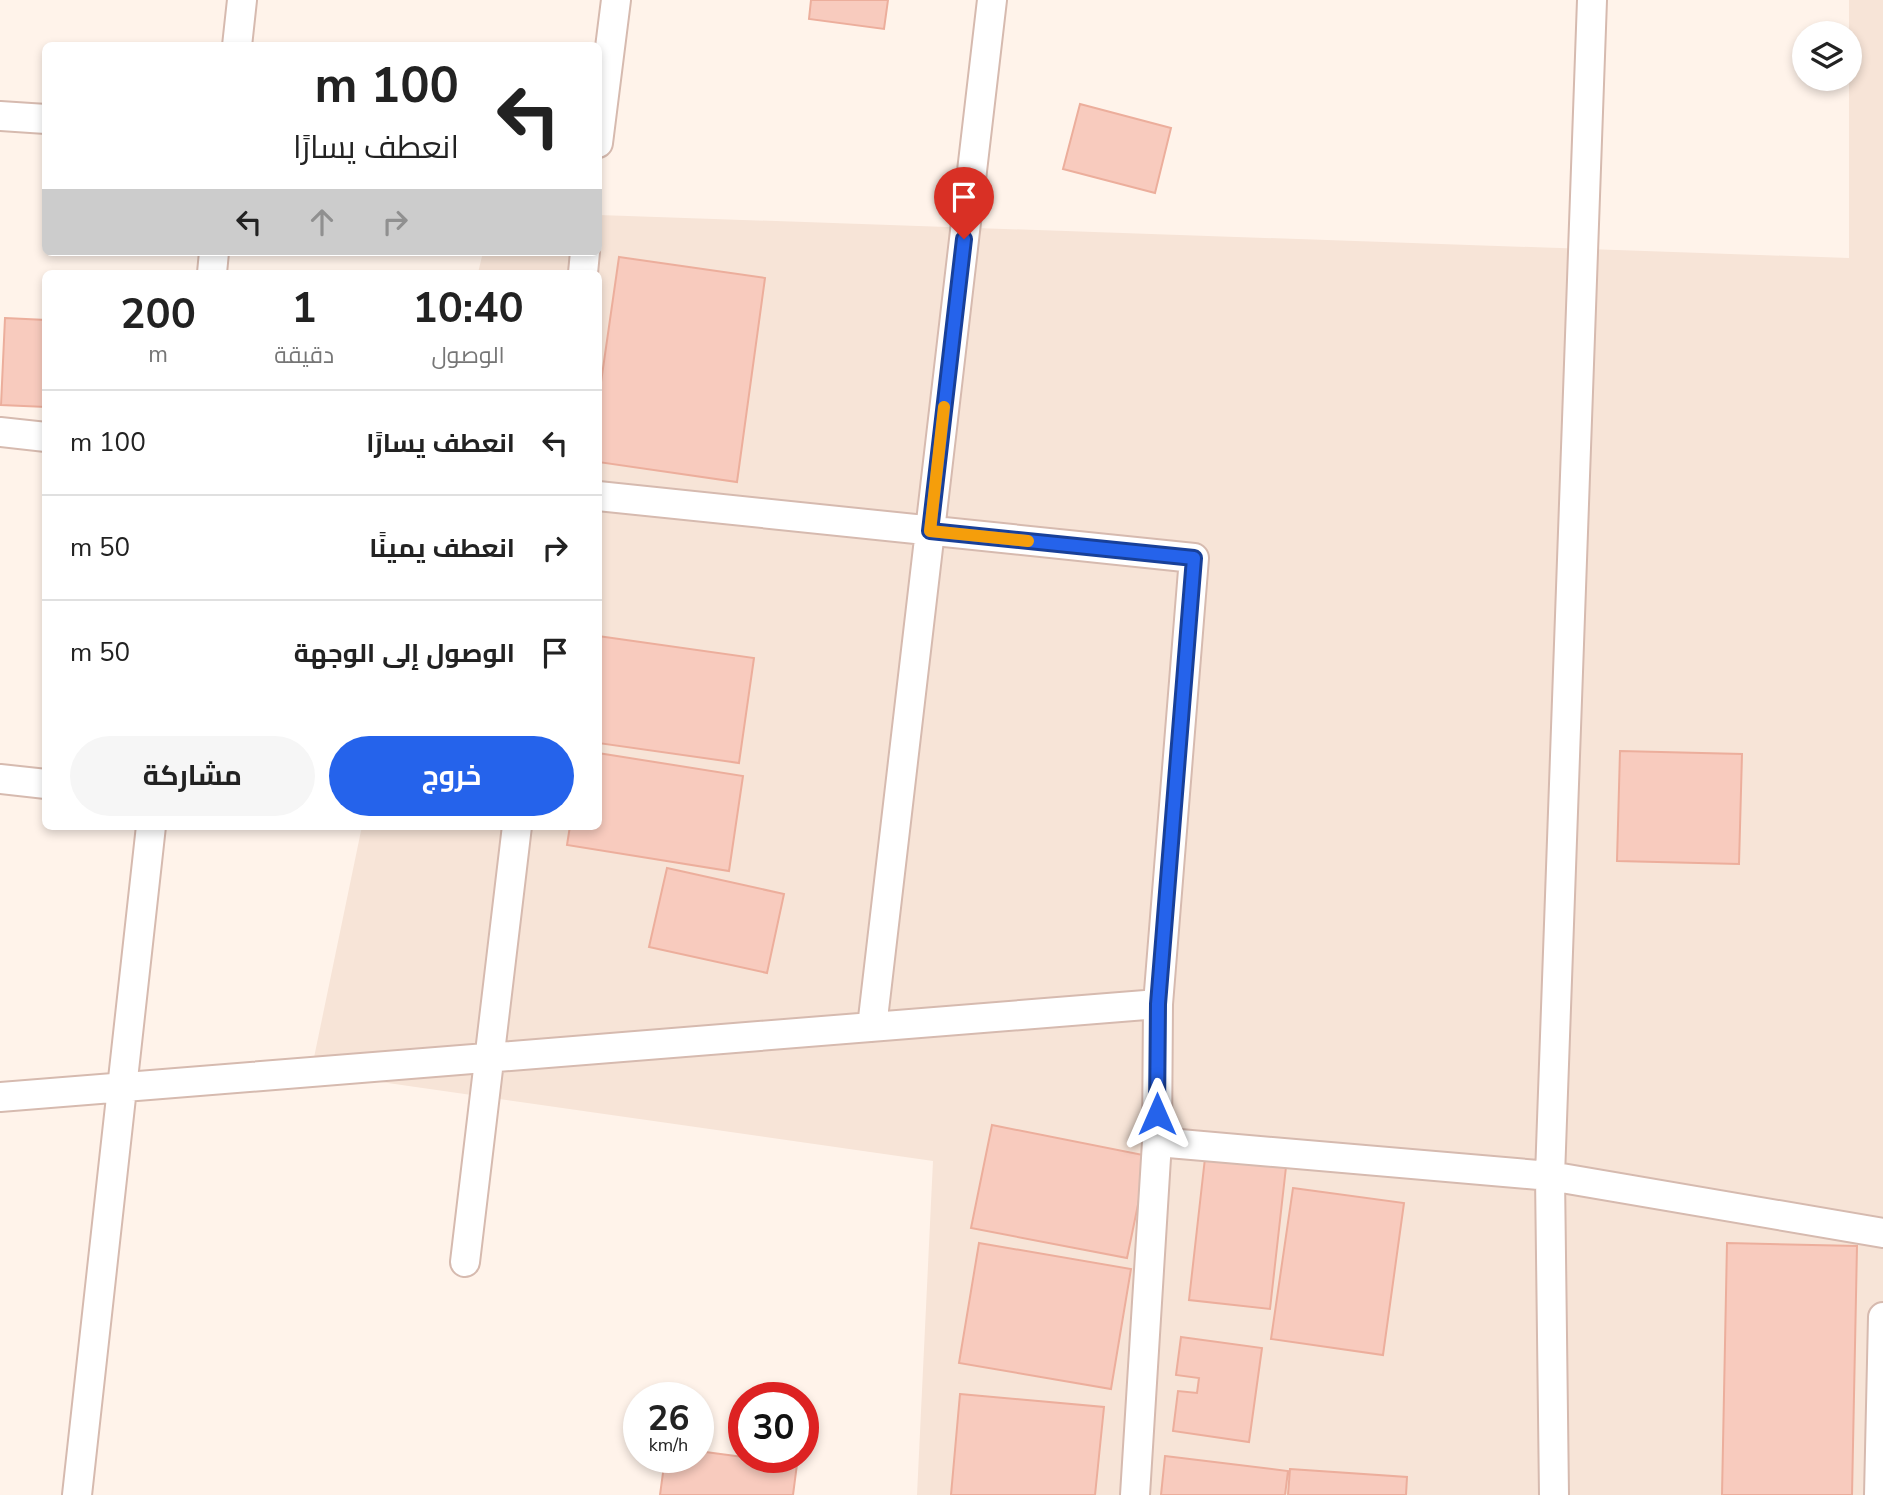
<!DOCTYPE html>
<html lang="ar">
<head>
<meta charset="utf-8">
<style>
  body { margin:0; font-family:"Nunito Sans",Cairo,sans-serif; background:#f6f6f6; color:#222; direction:rtl; height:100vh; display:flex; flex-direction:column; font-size:26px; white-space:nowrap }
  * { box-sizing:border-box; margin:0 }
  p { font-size:23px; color:#767676 }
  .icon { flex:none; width:38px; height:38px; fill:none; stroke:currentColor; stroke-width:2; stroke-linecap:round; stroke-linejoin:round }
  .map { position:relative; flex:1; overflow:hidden; direction:ltr }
  .side { position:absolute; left:42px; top:270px; width:560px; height:560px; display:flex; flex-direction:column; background:#fff; border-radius:10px; box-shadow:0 4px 10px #0003; direction:rtl }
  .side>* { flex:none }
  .hud { position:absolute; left:42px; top:42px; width:560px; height:214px; border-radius:10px; box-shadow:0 4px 10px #0003; direction:rtl; background:#fff; color:#222; overflow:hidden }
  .fabs { position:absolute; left:1792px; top:21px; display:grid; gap:14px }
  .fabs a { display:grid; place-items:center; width:70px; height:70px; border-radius:50%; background:#fff; box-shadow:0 4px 10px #0003; font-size:35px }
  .speed { position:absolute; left:623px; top:1382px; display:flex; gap:14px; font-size:35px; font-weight:700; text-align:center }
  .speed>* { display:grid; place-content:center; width:91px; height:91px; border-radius:50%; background:#fff; box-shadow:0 4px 10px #0003; line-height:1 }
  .speed small { font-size:18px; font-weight:400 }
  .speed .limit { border:10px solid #d22; background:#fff; color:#111 }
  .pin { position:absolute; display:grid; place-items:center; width:60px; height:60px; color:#fff; margin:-72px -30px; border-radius:50% 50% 50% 0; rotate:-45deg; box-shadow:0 0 7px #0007 }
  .pin .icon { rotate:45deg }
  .me { position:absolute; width:77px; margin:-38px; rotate:0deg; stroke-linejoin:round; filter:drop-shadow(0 0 5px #0008) }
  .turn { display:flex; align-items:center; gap:24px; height:147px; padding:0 28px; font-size:32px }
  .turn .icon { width:91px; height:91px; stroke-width:2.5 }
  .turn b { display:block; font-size:49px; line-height:60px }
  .lanes { display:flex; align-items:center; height:66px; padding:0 28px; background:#0003; justify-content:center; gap:35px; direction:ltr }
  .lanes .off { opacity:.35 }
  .eta { display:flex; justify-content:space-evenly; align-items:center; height:119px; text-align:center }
  .eta b { font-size:42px; font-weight:700; line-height:49px }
  .button { display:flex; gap:14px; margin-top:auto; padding:14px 28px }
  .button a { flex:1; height:80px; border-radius:42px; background:#2563eb; color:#fff; font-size:28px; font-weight:700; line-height:80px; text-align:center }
  .button a+a { background:#f6f6f6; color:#222 }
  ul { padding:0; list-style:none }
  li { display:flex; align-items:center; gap:21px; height:105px; padding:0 28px; border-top:2px solid #e0e0e0 }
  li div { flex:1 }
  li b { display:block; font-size:26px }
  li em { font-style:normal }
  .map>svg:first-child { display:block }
  .residential { fill:#f7e4d7 }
  .building { fill:#f8cbbe; stroke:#ecae9c; stroke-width:2 }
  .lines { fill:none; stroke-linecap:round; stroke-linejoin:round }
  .minor-casing { stroke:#d6baaf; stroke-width:32 }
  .minor { stroke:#fff; stroke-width:28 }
  .route-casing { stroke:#184099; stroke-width:18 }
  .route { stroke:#2563eb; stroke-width:12 }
  .slow { stroke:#f59e0b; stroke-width:12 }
</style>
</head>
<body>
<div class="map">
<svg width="1883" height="1495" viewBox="0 0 1883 1495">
  <rect width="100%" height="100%" fill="#fff3ea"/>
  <!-- residential -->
  <path class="residential" d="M1849 0H1883V1495H917L933 1161 311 1072 362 826H598V273H478L483 252H598L599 215 1849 258Z"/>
  <!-- building -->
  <path class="building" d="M811 0H888L884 29 809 19Z
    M1080 104 1171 128 1155 193 1063 169Z
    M619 257 765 278 737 482 598 462V403Z
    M5 318 46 320V407L1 405Z
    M598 636 754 658 739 763 598 743Z
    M1620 751 1742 754 1739 864 1617 861Z
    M598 753 743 776 729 871 567 845 570 826H598Z
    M667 868 784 894 767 973 649 947Z
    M992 1125 1148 1156 1127 1258 971 1228Z
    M1205 1158 1286 1167 1270 1309 1189 1300Z
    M1293 1188 1404 1203 1383 1355 1271 1339Z
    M979 1243 1131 1269 1111 1389 959 1363Z
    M1727 1243 1857 1246 1852 1495H1722Z
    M1181 1337 1262 1348 1249 1442 1173 1431 1178 1391 1197 1393 1199 1378 1176 1375Z
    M960 1394 1104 1407 1095 1495H951Z
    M698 1451 797 1464 793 1495H660L665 1458H698Z
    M1165 1456 1288 1471 1285 1495H1161Z
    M1290 1469 1407 1477 1406 1495H1288Z"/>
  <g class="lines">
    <!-- minor casing -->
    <g class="minor-casing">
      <path id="minor" d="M237 46 242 0
        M0 116 46 119
        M598 143 616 0
        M212 273 214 252
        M583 273 585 252
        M0 432 46 437
        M598 496 1194 558 1158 1004
        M0 779 46 784
        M872 1027 992 0
        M0 1097 1158 1004 1157 1142 1550 1176 1883 1233
        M465 1262 517 826
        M77 1495 151 826
        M1135 1495 1157 1142
        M1554 1495 1550 1176 1592 0
        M1879 1495 1883 1317"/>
    </g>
    <!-- minor -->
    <use href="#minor" class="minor"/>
  </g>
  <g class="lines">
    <!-- route casing -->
    <g class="route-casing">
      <path id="route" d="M964 239 930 531 1194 558 1158 1004 1157 1114"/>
    </g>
    <!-- route -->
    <use href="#route" class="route"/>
    <!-- slow -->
    <path class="slow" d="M944 407 930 531 1028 541"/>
  </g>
</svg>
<div class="fabs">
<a><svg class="icon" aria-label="layers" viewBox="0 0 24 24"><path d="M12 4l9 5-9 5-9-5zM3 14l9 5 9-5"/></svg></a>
</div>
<div class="speed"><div>26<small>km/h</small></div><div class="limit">30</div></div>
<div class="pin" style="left:964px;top:239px;background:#d93025"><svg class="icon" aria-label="arrive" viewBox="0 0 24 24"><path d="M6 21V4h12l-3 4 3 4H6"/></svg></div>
<svg class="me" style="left:1157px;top:1114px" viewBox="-20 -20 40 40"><path d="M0-17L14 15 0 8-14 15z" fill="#2563eb" stroke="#fff" stroke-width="4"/></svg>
<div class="hud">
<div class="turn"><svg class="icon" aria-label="left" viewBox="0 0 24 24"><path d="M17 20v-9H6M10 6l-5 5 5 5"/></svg><div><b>100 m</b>انعطف يسارًا</div></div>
<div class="lanes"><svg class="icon" aria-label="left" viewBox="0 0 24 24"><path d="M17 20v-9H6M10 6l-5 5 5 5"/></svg><svg class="icon off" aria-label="ahead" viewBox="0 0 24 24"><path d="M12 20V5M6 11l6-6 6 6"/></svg><svg class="icon off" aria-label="right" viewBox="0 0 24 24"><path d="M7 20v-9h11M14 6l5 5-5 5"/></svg></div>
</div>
<section class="side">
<div class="eta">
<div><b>10:40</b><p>الوصول</p></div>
<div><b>1</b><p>دقيقة</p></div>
<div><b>200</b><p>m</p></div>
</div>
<ul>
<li><svg class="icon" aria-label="left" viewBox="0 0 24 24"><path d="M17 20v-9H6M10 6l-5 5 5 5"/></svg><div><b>انعطف يسارًا</b></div><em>100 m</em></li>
<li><svg class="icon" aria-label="right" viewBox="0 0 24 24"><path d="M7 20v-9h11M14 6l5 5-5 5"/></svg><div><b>انعطف يمينًا</b></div><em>50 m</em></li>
<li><svg class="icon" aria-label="arrive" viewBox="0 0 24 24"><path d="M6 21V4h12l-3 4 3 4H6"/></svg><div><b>الوصول إلى الوجهة</b></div><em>50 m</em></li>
</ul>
<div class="button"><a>خروج</a><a>مشاركة</a></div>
</section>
</div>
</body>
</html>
